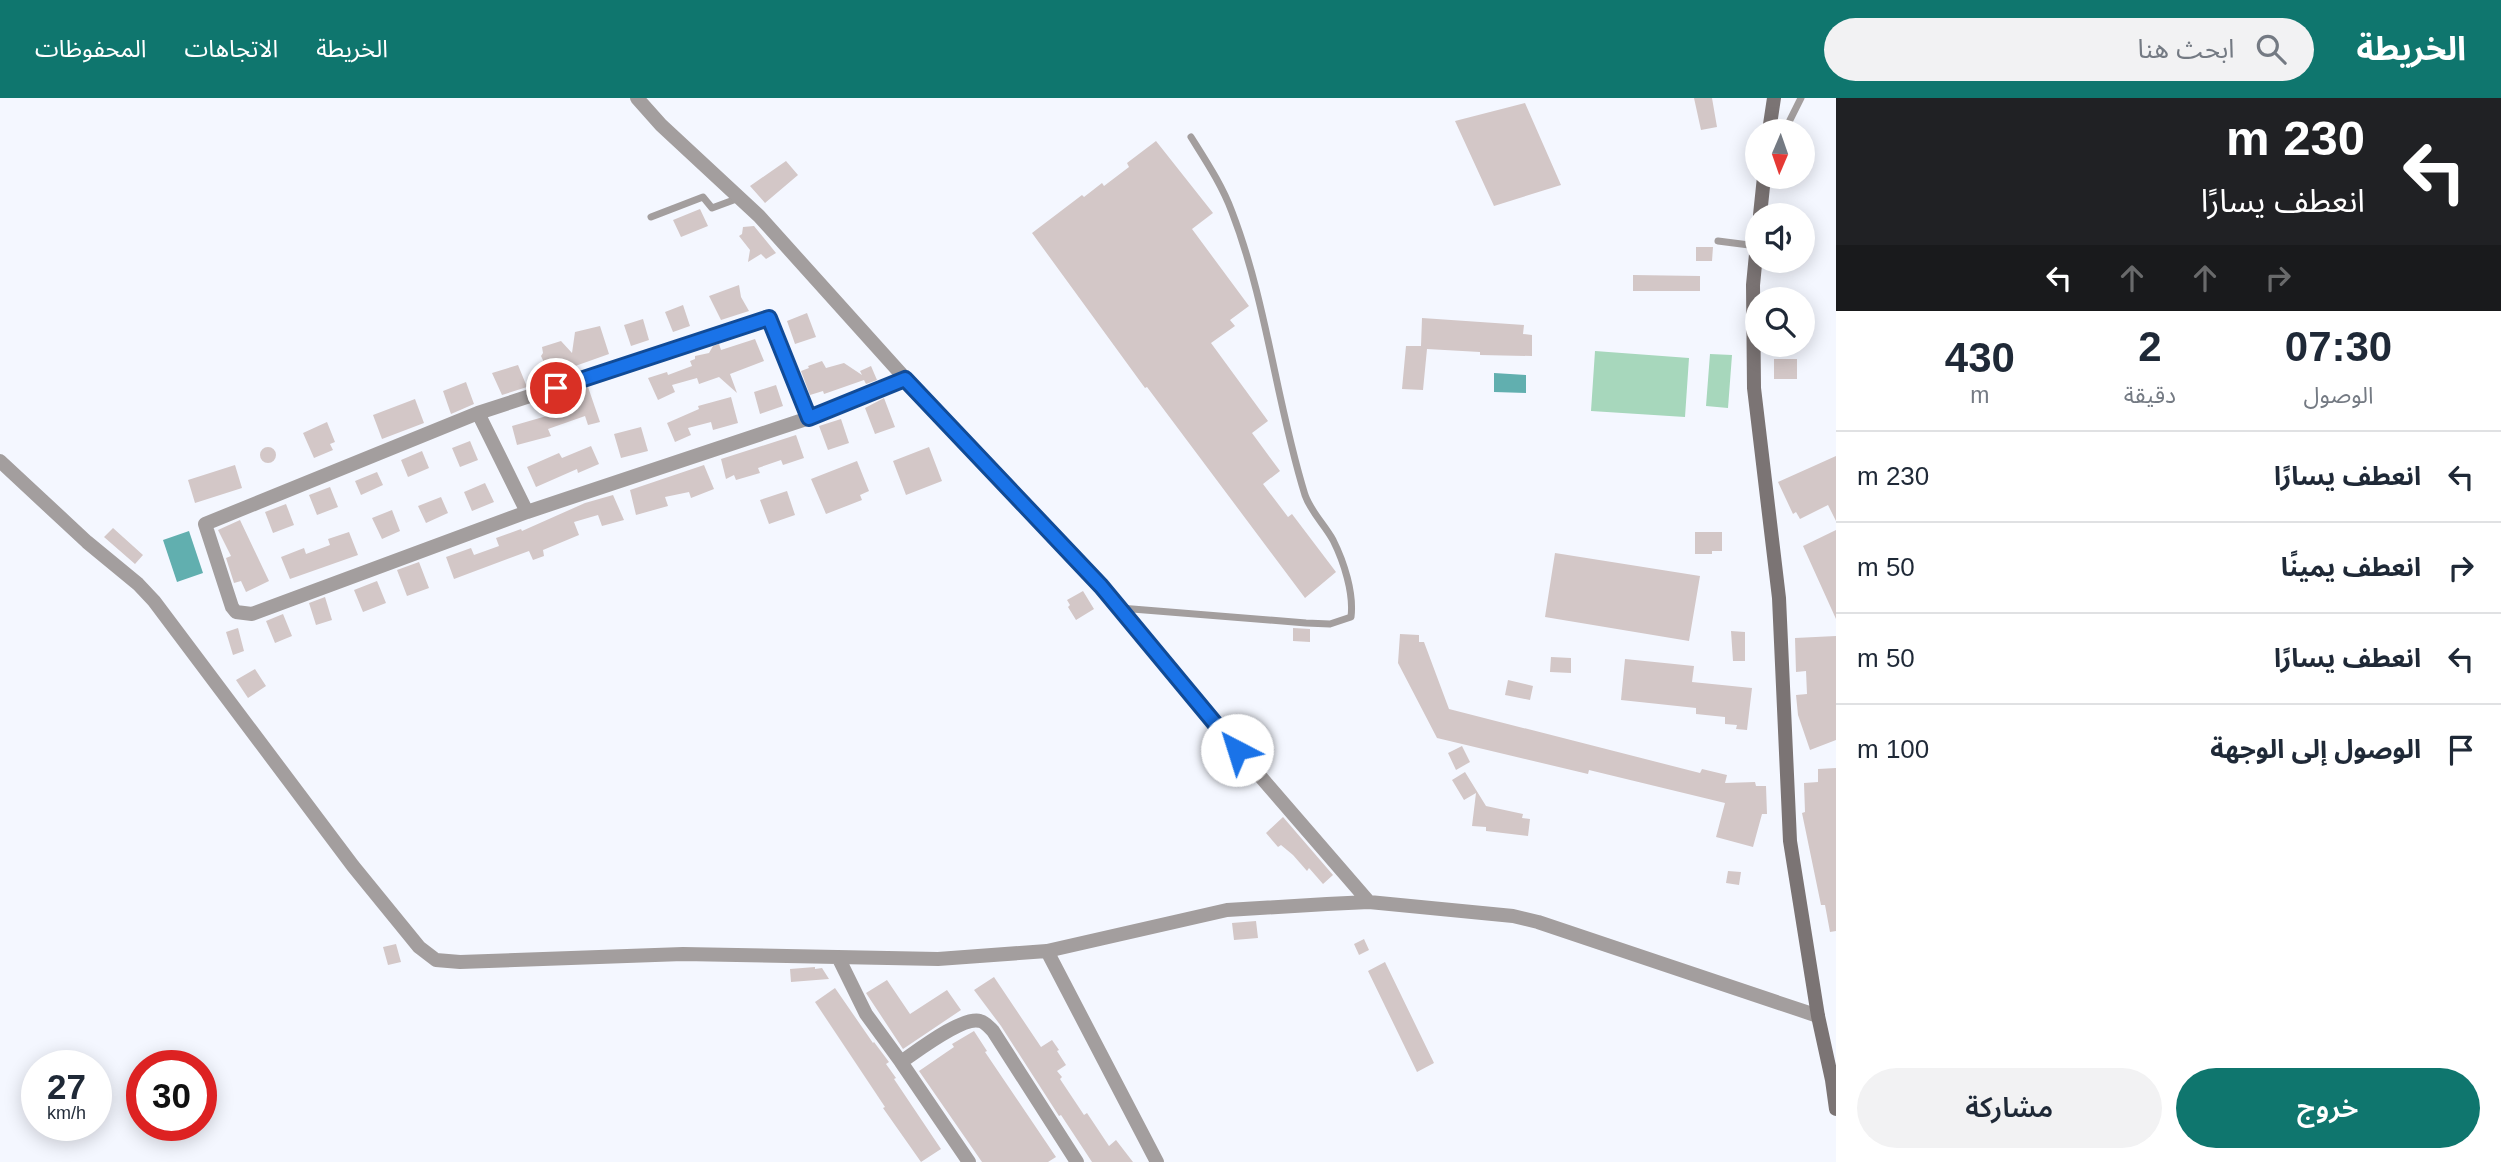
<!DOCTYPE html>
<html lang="ar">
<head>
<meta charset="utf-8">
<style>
  body { margin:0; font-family:Helvetica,"Noto Sans Arabic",sans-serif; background:#f2f2f3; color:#1f2937; direction:rtl; height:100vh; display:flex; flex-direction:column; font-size:26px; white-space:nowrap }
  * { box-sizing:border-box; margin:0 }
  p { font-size:23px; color:#747a83 }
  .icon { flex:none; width:38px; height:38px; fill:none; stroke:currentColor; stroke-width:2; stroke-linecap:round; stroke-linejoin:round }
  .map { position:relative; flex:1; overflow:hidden; direction:ltr }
  .panel { display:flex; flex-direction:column; background:#fff; width:665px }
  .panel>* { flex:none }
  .hud { background:#202124; color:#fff; overflow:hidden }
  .needle { width:46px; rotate:182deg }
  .controls { position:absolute; left:1745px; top:21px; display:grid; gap:14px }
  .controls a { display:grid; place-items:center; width:70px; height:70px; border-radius:50%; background:#fff; box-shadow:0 4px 18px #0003; font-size:35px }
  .speed { position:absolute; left:21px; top:952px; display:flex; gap:14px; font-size:35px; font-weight:700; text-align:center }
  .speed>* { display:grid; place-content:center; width:91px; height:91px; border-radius:50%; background:#fff; box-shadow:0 4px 18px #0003; line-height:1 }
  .speed small { font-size:18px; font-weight:400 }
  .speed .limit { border:10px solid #d22; background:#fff; color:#111 }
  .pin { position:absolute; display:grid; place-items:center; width:60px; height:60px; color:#fff; margin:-30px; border:4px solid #fff; border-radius:50%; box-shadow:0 2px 7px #0007 }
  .me { position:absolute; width:77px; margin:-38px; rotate:320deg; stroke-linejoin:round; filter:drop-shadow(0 0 5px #0008) }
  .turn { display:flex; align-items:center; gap:24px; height:147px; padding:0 21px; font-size:32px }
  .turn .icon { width:91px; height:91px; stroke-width:2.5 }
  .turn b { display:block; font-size:49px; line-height:60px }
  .lanes { display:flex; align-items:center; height:66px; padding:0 21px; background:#0003; justify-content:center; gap:35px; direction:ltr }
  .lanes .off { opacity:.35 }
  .eta { display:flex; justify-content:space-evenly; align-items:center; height:119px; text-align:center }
  .eta b { font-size:42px; font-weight:600; line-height:49px }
  .button { display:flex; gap:14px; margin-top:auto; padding:14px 21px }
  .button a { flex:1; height:80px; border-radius:42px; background:#0f766e; color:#fff; font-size:28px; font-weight:600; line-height:80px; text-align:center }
  .button a+a { background:#f2f2f3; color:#1f2937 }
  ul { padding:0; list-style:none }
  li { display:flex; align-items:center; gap:21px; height:91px; padding:0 21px; border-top:2px solid #e0e1e3 }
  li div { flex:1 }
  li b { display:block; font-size:26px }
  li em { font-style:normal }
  header { display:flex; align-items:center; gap:42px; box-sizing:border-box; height:98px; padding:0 35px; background:#0f766e; color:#fff }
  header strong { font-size:33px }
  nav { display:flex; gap:38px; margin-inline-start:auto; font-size:24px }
  .search { width:490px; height:63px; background:#f2f2f3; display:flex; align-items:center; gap:18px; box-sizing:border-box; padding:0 24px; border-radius:38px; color:#747a83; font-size:26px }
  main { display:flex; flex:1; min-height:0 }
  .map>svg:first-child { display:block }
  .green { fill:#a7d7bc }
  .water { fill:#61afaf }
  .building { fill:#d3c7c7 }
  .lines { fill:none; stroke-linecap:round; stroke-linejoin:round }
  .lane { stroke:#a39e9e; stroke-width:7 }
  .street { stroke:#a39e9e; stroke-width:14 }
  .secondary { stroke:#7b7474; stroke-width:14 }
  .route-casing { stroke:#114b97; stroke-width:18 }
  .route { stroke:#1a73e8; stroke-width:12 }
</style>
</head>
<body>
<header>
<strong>الخريطة</strong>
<div class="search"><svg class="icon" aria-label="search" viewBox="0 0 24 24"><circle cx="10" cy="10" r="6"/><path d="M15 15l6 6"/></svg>ابحث هنا</div>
<nav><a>الخريطة</a><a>الاتجاهات</a><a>المحفوظات</a></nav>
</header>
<main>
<section class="panel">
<div class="hud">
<div class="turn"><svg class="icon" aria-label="left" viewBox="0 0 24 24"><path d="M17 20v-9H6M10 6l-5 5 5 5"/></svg><div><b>230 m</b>انعطف يسارًا</div></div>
<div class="lanes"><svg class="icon" aria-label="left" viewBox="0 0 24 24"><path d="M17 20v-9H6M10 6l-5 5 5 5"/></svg><svg class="icon off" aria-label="ahead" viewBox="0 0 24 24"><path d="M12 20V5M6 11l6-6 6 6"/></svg><svg class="icon off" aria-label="ahead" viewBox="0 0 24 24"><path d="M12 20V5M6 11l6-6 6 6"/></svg><svg class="icon off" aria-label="right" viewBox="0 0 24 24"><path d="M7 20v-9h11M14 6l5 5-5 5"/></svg></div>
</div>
<div class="eta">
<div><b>07:30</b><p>الوصول</p></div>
<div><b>2</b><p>دقيقة</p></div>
<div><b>430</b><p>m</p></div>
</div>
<ul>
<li><svg class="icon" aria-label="left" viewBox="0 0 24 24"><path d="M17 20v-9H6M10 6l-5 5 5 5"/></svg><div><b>انعطف يسارًا</b></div><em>230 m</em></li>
<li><svg class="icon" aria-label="right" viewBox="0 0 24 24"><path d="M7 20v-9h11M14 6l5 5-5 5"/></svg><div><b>انعطف يمينًا</b></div><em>50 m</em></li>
<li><svg class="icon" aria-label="left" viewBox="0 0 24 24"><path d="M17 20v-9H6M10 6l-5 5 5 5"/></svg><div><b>انعطف يسارًا</b></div><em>50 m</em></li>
<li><svg class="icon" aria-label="arrive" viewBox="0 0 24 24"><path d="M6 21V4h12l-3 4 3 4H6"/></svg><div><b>الوصول إلى الوجهة</b></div><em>100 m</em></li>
</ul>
<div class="button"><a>خروج</a><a>مشاركة</a></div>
</section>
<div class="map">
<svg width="1836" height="1064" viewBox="0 0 1836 1064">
  <rect width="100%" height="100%" fill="#f4f7ff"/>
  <!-- green -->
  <path class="green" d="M1595 253 1689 260 1685 319 1591 313Z
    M1710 256 1732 257 1728 310 1706 308Z"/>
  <!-- water -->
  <path class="water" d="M1494 275 1526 277V295L1494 294Z
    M189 433 203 475 177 484 163 442Z"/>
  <!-- building -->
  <path class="building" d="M1694 0H1712L1717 29 1701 32Z
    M1525 5 1561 87 1494 108 1455 23Z
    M1156 43 1213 115 1192 131 1249 208 1230 222 1235 228 1211 245 1268 323 1252 335 1280 373 1263 386 1288 419 1292 416 1336 474 1305 500 1147 289 1145 290 1032 135 1082 97 1084 99 1102 85 1104 88 1129 69 1127 65Z
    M786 63 798 77 765 105 750 88Z
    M700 111 708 128 681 139 673 122Z
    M754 128 776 155 766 161 761 156 748 164 750 152 739 138 742 136 743 129Z
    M1696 149H1713L1712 163H1696Z
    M1633 177 1700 178V193H1633Z
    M739 187 741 199 749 213 721 222 709 198Z
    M683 207 690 228 673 234 665 214Z
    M807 215 816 239 795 246 787 223Z
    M1422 220 1524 227 1523 236 1532 237V258L1480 257V254L1427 251 1423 292 1402 291 1406 248H1421Z
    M643 221 649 242 631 248 624 227Z
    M600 228 609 256 550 277 541 258 543 255 542 249 561 243 572 255 575 234Z
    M755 241 764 263 730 276 737 295 719 279 699 286 697 280 672 287 675 294 658 302 648 280 667 274 668 277 692 268 690 263 695 261V258L709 255 713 248 719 246 721 252Z
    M1774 261H1797V281H1774Z
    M822 263 826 270 844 265 862 277 860 273 871 268 877 282 866 286 864 282 824 296 823 293 810 297 801 273 809 270 808 268Z
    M518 267 527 289 502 297 492 275Z
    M466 284 474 306 451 316 443 293Z
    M776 287 783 308 760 316 754 294Z
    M588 289 600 324 588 327 585 318 548 331 551 338 517 347 512 328 557 315 552 301Z
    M731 299 738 325 713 332 711 324 688 330 691 337 675 344 667 325 699 311 698 308Z
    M884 300 895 329 875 336 865 310Z
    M415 301 424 325 382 341 373 317Z
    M841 321 849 345 828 352 819 328Z
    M327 324 335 344 330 346 333 352 314 360 303 335Z
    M641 329 648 353 621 360 614 336Z
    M796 337 804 360 783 367 781 362 758 370 760 375 736 382 734 377 726 381 721 361Z
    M470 343 478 362 460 369 452 350Z
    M591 348 599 366 578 375 577 371 536 389 527 369 559 355 562 360Z
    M929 349 942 383 906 397 893 363Z
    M260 357a8 8 0 1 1 16 0a8 8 0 1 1-16 0Z
    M422 353 429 370 408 379 401 362Z
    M1836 358V423L1828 407 1800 421 1796 414 1793 416 1778 384Z
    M857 363 869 393 860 397 862 402 826 416 811 381Z
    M235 367 242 390 195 405 188 382Z
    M704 367 714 391 691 400 689 394 665 399 668 408 636 417 630 392Z
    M377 374 383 387 361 397 355 383Z
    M485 385 494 404 472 413 464 394Z
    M330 389 338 409 317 417 309 397Z
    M787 393 795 417 769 426 760 402Z
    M613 397 624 422 602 428 598 417 574 424 579 437 543 452 544 458 533 462 529 453 454 481 446 459 471 450 474 457 499 448 496 440 521 431 522 433 585 405Z
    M441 399 448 415 426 425 418 408Z
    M286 406 294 427 273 435 265 414Z
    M392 412 400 433 382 441 372 420Z
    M240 422 269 483 246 494 241 483 234 485 226 460 231 458 218 432Z
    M113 430 143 457 135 466 104 439Z
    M1836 432V521L1803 448Z
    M349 434 358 457 290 481 281 459 304 450 306 456 330 447 328 441Z
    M1695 434H1722V453H1712V456H1695Z
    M1555 455 1700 478 1689 543 1545 519Z
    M419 464 429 490 407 498 397 472Z
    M377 483 386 505 363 514 354 492Z
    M1083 493 1094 511 1076 522 1068 509 1070 507 1067 502Z
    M325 499 332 522 316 527 309 505Z
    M283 516 292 538 275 545 266 523Z
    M238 530 244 553 233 557 226 534Z
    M1293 530 1310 531V544L1293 543Z
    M1731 533 1745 534V563H1733Z
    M1400 536 1419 537V544H1424L1449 611 1700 675 1702 671 1727 677 1725 685 1755 684 1756 688H1766L1767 716H1762L1753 749 1716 739 1725 705 1589 672 1588 676 1437 640 1398 565Z
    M1836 538V642L1810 652 1798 617 1796 597 1807 596 1806 573 1796 574 1795 540Z
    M1551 559 1571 560V575L1550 574Z
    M1625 561 1694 568 1692 584 1752 590 1747 632 1736 631 1737 627 1725 626V619L1696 616V610L1621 602Z
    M255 571 266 588 248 600 236 582Z
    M1508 582 1533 588 1530 602 1505 597Z
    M1462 648 1470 664 1456 672 1448 655Z
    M1836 670V833L1830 834 1825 807H1821L1802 715 1805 714 1804 685 1818 684V671Z
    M1465 674 1486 708 1523 716 1522 720 1530 721 1528 738 1486 733V729L1472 728 1476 695 1464 702 1452 682Z
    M1283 719 1333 777 1323 786 1309 770 1307 773 1293 757 1281 747 1278 749 1266 735Z
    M1728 773 1741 774 1739 787 1726 785Z
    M1256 823 1258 840 1234 842 1232 825Z
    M1364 841 1369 852 1359 857 1354 846Z
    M396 846 401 864 388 867 383 849Z
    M1385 864 1434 965 1417 974 1368 873Z
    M815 869V871L822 870 829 881 791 884 790 871Z
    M994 879 1041 949 1052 942 1059 952 1057 953 1066 967 1057 973 1062 979 1060 981 1084 1017 1087 1015 1109 1048 1116 1042 1133 1064H1092L1061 1017 1059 1018 1001 928 974 892Z
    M887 882 910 916 947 892 961 912 903 951 866 895Z
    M835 890 873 945 874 944 889 964 886 966 896 980 894 981 941 1051 921 1064 883 1010 885 1009 815 904Z
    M974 933 987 953 985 954 1056 1059 1048 1064H982L919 973 954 949 952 946Z"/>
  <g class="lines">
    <!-- lane -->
    <path class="lane" d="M1775 33 1788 26 1801 0
      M651 119 703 99 712 110 739 100
      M1718 143 1757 148
      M1120 510 1306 525 1330 526 1351 519C1354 495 1344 464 1333 442 1324 426 1311 414 1305 397 1276 304 1267 205 1232 114 1222 87 1206 63 1191 39"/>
    <!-- street -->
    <path class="street" d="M637 0 661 27 759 118 948 328 1101 488 1189 596 1369 804
      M478 315 527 414
      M809 320 769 220 478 315 205 426 232 509 236 514 252 516 527 414 809 320 905 281
      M0 363 87 444 138 486 154 503 353 768 419 849 436 862 460 864 683 856 938 861 1047 853 1227 812 1327 806 1369 804 1513 818 1538 824 1818 918
      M1047 853 1157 1064
      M838 859 866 916 901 964
      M969 1064 901 964C916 954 962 918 980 923 985 924 989 929 993 933L1077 1064"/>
    <!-- secondary -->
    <path class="secondary" d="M1769 33 1774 0
      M1760 117 1764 79
      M1757 146 1753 187 1754 290 1779 500 1790 743 1818 918 1832 982 1836 1011"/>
  </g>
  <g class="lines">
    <!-- route casing -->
    <g class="route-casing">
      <path id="route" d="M556 290 769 220 809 320 905 281 1101 488 1237 652"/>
    </g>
    <!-- route -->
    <use href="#route" class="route"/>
  </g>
</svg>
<div class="controls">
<a><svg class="needle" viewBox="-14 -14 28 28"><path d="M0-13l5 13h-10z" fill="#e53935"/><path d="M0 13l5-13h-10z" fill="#747a83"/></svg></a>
<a><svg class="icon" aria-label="sound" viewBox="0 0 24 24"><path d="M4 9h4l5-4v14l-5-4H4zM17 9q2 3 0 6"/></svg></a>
<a><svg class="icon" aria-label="search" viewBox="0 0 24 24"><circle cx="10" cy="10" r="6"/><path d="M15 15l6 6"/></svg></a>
</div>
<div class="speed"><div>27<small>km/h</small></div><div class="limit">30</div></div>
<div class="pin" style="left:556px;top:290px;background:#d93025"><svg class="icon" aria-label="arrive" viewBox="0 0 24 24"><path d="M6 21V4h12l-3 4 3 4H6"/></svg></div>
<svg class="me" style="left:1237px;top:652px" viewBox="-20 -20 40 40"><circle r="19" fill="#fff"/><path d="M0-13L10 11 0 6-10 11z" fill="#1a73e8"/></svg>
</div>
</main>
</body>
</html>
